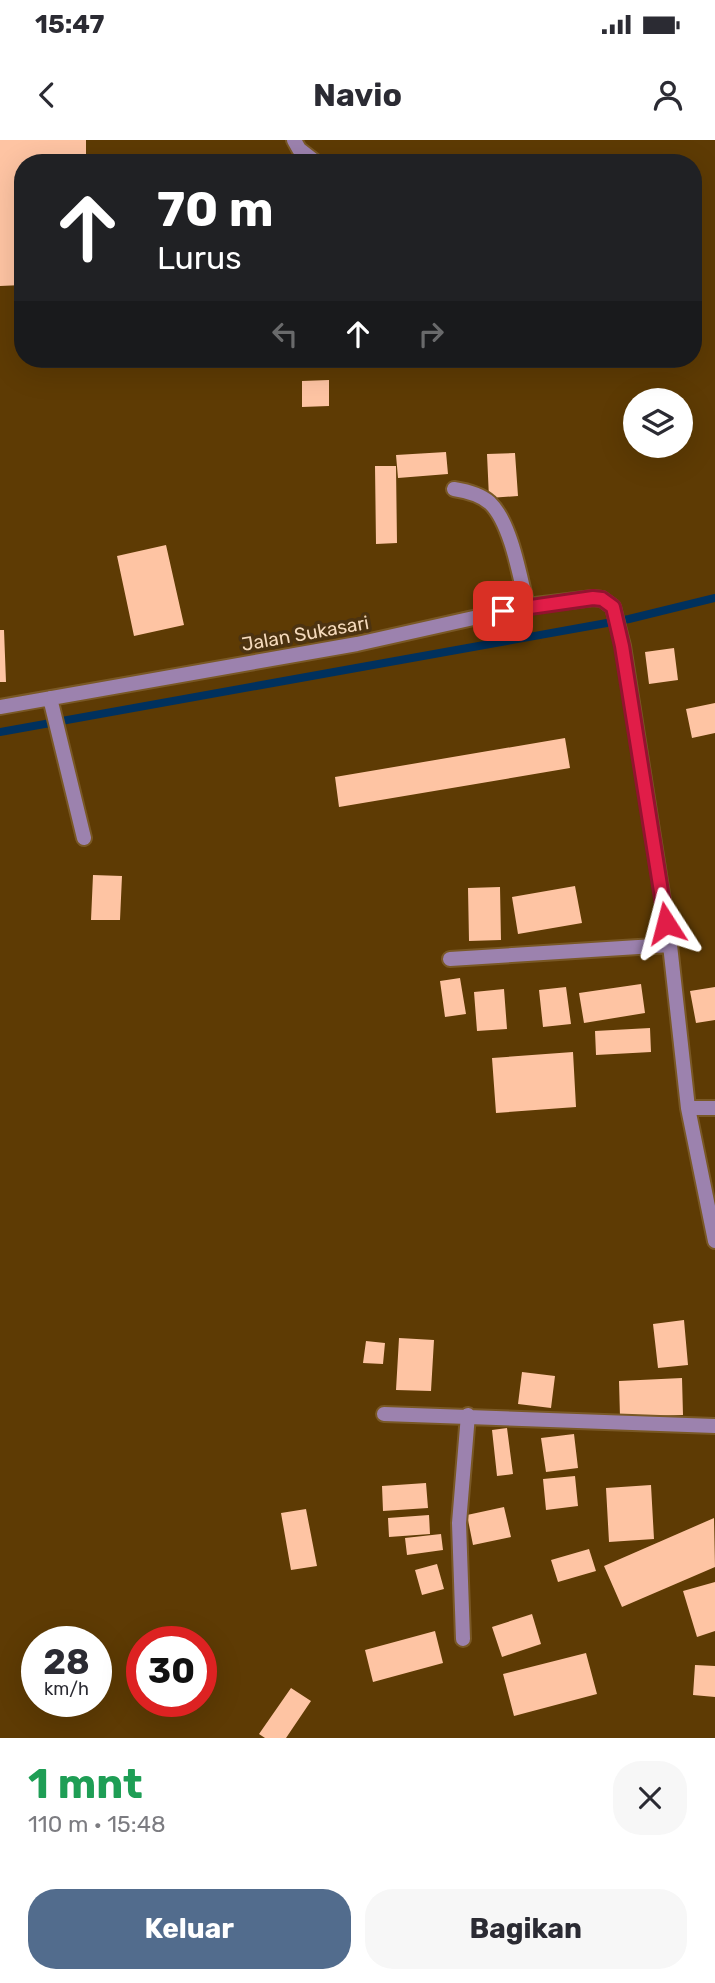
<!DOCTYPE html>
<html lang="id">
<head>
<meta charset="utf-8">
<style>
  body { margin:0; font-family:Rubik,sans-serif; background:#f7f7f7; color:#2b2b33; height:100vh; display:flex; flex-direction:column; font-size:26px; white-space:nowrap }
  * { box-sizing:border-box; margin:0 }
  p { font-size:23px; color:#7c7c81 }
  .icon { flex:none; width:38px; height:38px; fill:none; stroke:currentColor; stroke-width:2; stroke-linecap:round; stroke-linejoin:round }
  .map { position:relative; height:1598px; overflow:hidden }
  .details { display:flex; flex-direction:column; background:#fff; flex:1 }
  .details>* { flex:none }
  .guide { position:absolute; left:14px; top:14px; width:688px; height:214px; border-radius:28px; box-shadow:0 7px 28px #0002; background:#202124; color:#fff; overflow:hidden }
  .controls { position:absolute; left:623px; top:248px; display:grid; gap:14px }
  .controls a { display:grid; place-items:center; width:70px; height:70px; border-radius:50%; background:#fff; box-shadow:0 7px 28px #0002; font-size:35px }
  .speed { position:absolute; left:21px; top:1486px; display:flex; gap:14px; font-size:35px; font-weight:700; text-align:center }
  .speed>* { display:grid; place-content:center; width:91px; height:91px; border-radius:50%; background:#fff; box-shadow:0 7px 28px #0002; line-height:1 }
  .speed small { font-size:18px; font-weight:400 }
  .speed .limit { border:10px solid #d22; background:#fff; color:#111 }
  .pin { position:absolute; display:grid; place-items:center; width:60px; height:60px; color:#fff; margin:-30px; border-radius:14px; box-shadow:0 4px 10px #0006 }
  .me { position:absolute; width:77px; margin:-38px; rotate:351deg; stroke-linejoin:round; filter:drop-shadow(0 0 5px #0008) }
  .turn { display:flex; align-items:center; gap:24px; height:147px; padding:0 28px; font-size:32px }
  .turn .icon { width:91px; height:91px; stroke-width:2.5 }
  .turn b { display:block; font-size:49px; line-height:60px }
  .lanes { display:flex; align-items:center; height:66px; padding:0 28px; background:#0003; justify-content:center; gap:35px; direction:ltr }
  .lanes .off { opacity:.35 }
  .round { display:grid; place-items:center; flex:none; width:74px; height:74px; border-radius:28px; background:#f7f7f7 }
  .summary { display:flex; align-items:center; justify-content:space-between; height:119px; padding:0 28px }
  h1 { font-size:42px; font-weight:700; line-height:52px; color:#1e9e55 }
  .action { display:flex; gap:14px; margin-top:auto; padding:14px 28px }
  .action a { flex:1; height:80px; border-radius:28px; background:#526c8d; color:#fff; font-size:28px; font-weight:700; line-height:80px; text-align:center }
  .action a+a { background:#f7f7f7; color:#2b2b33 }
  .status { display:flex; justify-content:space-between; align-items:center; height:49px; padding:0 35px; background:#fff; direction:ltr }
  .status svg { height:19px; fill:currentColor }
  header { display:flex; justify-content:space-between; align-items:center; height:91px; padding:0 28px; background:#fff; font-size:32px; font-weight:700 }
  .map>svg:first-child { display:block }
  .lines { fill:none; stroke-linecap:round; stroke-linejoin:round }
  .stream { stroke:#00315e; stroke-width:8 }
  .building { fill:#fec4a3 }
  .lane-casing { stroke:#795825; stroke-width:18 }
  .street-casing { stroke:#795825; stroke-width:18 }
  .lane { stroke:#9c82ae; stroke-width:14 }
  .street { stroke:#9c82ae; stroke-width:14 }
  .route-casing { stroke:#92132f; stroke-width:18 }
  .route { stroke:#e11d48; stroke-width:12 }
  .labels { text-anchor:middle; stroke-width:7; stroke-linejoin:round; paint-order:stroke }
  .street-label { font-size:19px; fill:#f5dabc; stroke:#4c3311 }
</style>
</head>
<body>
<div class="status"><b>15:47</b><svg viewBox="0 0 49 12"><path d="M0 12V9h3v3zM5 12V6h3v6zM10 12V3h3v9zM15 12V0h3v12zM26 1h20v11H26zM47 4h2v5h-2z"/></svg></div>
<header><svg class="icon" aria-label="back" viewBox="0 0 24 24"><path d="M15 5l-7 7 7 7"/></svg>Navio<svg class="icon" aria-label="person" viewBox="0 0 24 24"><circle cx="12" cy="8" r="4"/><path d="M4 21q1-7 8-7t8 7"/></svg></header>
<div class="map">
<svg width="715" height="1598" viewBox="0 0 715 1598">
  <rect width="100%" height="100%" fill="#5e3b04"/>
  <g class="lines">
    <!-- stream -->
    <path class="stream" d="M0 592 629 479 715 458"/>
  </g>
  <!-- building -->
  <path class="building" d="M0 0H86V23H23V145L0 146Z
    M329 240V266L302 267V241Z
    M446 312 448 334 398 338 396 315Z
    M515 313 518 356 489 358 487 314Z
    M375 326H396L397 403 376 404Z
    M166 405 184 485 134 496 117 416Z
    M0 490H4L6 542H0Z
    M674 508 678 540 649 544 645 512Z
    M715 563V593L692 598 686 569Z
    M565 598 570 628 339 667 335 637Z
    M93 735 122 736 120 780H91Z
    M575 746 582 783 518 794 512 757Z
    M500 747 501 800 469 801 468 748Z
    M460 838 466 874 445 877 440 841Z
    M641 844 645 873 584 883 579 853Z
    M566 847 571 884 543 887 539 850Z
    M715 847V880L696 883 690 851Z
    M504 849 507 889 477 891 474 852Z
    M650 888 651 912 596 915 595 891Z
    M573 912 576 967 496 973 492 918Z
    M684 1180 688 1225 658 1228 653 1184Z
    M399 1198 434 1200 431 1251 396 1250Z
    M366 1201 385 1203 383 1224 363 1223Z
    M522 1232 555 1236 551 1268 518 1264Z
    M682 1238 683 1275 620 1277 619 1241Z
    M507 1288 513 1334 497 1336 492 1290Z
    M574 1294 578 1328 546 1332 541 1298Z
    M575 1336 578 1366 546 1370 543 1339Z
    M426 1343 428 1368 383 1371 382 1346Z
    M651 1345 654 1399 609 1402 606 1348Z
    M504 1367 511 1397 473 1405 467 1375Z
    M306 1369 317 1426 291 1430 281 1373Z
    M429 1375 430 1394 389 1397 388 1378Z
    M714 1378 715 1427 622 1467 604 1426Z
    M441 1394 443 1410 407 1415 405 1398Z
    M589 1409 596 1431 558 1442 551 1420Z
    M437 1424 444 1449 422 1455 415 1430Z
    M715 1442V1491L697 1497 683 1451Z
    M532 1474 541 1504 502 1517 492 1487Z
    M435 1491 443 1523 373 1542 365 1510Z
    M586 1513 597 1554 514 1576 503 1534Z
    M695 1525 715 1526V1557L693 1555Z
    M291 1548 311 1561 286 1598H265L259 1594Z"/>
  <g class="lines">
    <!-- lane casing -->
    <g class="lane-casing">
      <path id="lane" d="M294 0 299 9 317 23"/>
    </g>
    <!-- street casing -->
    <g class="street-casing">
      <path id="street" d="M454 349C467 351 480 354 490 363 511 383 520 437 527 466
        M50 558 84 698
        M0 567 357 504 527 466 593 458 602 459 613 467 623 506 670 805 688 968 715 1101
        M450 819 670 805
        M688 968H715
        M384 1274 715 1286
        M463 1499 459 1383 468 1275"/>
    </g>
    <!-- lane -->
    <use href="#lane" class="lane"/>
    <!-- street -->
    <use href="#street" class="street"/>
  </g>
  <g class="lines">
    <!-- route casing -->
    <g class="route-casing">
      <path id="route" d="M503 471 593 458 602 459 613 467 622 506 666 783"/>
    </g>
    <!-- route -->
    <use href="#route" class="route"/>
  </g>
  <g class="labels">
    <!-- street labels -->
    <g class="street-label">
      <text transform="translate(305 493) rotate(-10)" y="7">Jalan Sukasari</text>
    </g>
  </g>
</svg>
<div class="controls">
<a><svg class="icon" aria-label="layers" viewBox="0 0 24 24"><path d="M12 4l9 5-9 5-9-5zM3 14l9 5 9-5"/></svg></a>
</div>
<div class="speed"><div>28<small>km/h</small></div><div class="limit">30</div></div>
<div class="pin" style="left:503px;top:471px;background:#d93025"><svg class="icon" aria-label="arrive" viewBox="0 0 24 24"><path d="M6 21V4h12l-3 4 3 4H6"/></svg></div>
<svg class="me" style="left:666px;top:783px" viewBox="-20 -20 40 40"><path d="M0-17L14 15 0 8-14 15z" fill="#e11d48" stroke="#fff" stroke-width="4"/></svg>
<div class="guide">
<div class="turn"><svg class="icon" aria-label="ahead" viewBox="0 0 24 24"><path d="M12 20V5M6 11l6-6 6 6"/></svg><div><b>70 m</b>Lurus</div></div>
<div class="lanes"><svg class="icon off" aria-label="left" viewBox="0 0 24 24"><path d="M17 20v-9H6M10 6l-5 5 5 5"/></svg><svg class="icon" aria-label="ahead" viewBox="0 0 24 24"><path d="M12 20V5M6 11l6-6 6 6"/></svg><svg class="icon off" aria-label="right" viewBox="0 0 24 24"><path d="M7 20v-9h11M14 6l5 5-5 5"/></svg></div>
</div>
</div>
<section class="details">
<div class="summary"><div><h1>1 mnt</h1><p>110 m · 15:48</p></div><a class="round"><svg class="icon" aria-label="close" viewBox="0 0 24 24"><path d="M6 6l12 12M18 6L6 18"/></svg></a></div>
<div class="action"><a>Keluar</a><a>Bagikan</a></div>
</section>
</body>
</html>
